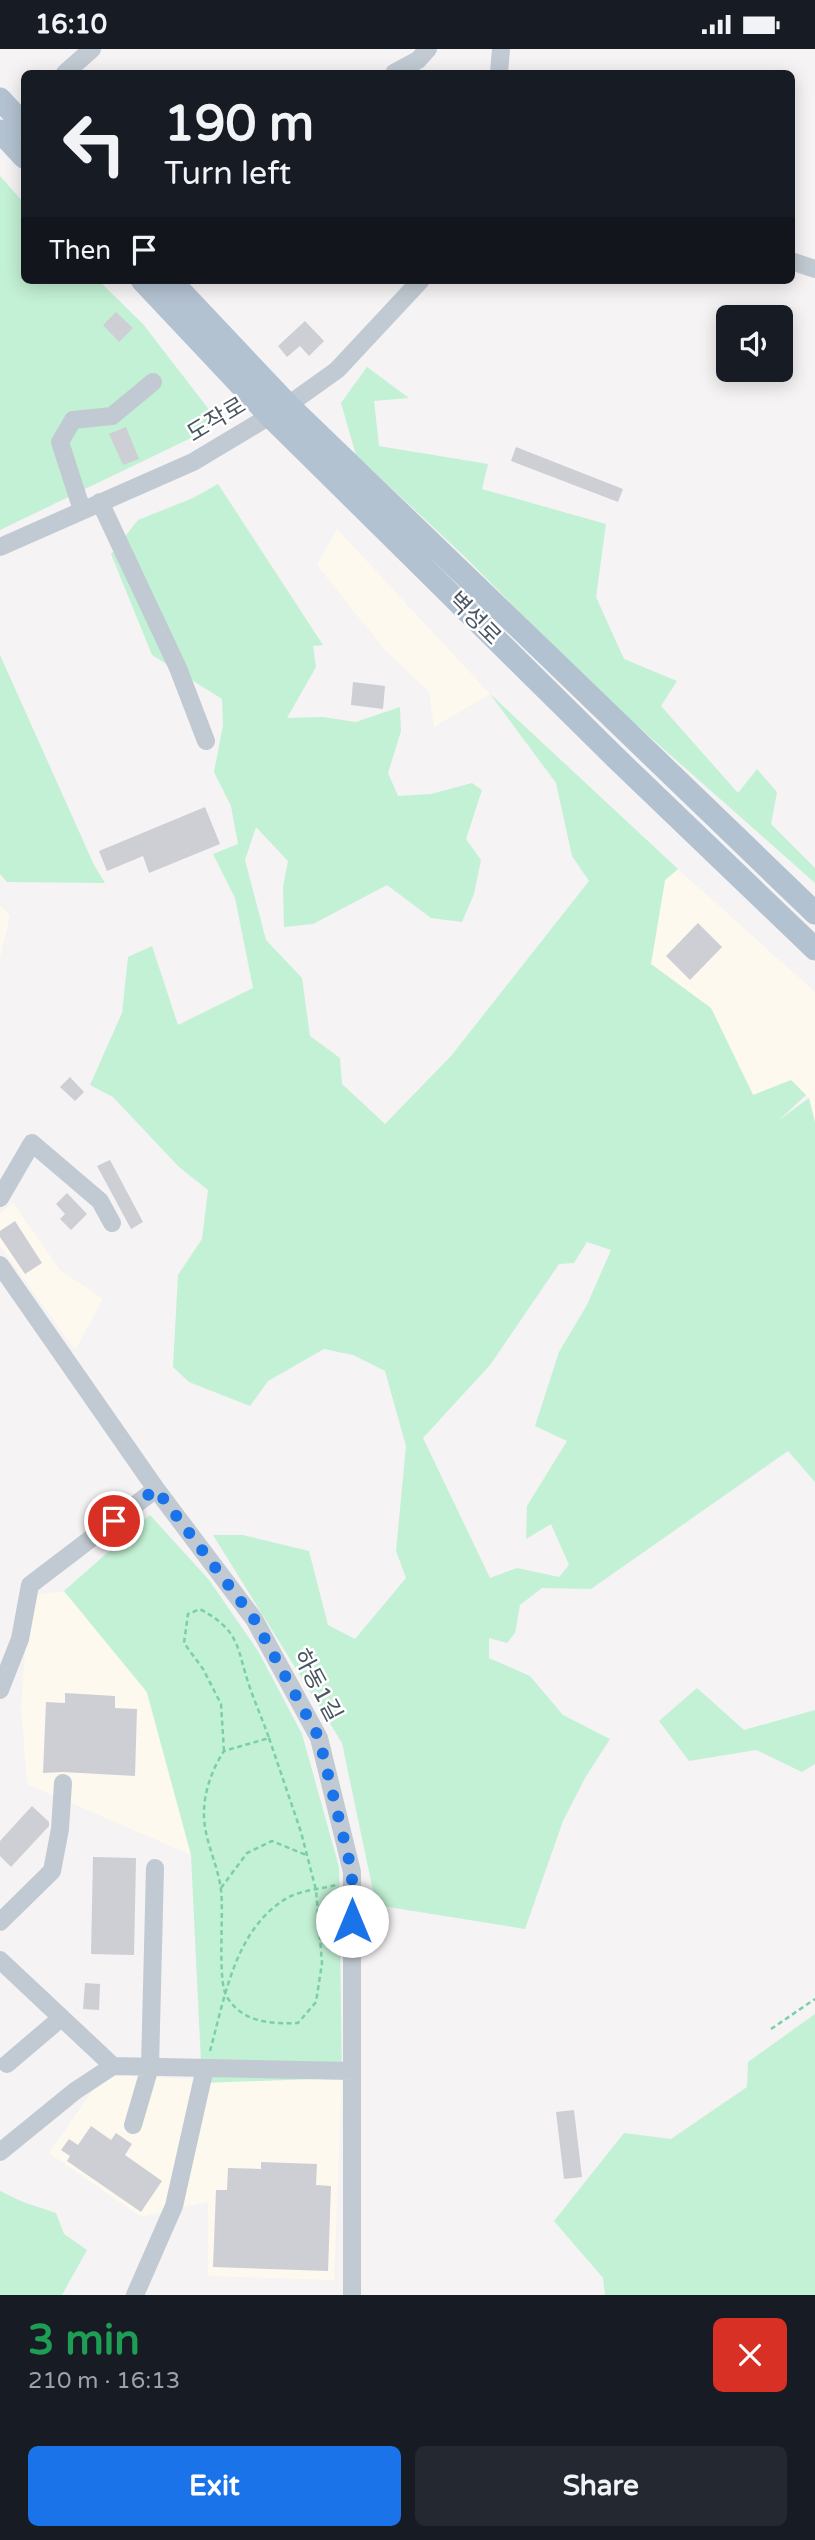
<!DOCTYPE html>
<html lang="en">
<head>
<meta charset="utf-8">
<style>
  body { margin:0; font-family:"Varela Round","Noto Sans KR",sans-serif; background:#242831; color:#f1f3f6; height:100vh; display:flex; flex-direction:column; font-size:26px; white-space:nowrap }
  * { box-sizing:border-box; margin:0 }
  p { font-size:23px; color:#9ea1a6 }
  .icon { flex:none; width:38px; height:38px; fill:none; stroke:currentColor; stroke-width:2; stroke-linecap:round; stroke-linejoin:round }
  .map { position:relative; height:2246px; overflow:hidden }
  .sheet { display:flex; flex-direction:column; background:#171b24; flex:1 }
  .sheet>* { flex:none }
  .guide { position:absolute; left:21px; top:21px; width:774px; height:214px; border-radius:10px; box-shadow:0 4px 18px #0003; background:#171b24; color:#f1f3f6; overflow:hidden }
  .tools { position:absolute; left:716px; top:256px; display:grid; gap:14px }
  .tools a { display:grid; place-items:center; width:77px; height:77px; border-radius:10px; background:#171b24; box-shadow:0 4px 18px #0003; font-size:35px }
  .pin { position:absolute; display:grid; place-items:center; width:60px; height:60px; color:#fff; margin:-30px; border:4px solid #fff; border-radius:50%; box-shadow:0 2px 7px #0007 }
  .me { position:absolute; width:77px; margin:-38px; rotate:0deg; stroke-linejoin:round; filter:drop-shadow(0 0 5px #0008) }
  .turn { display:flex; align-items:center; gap:24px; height:147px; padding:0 28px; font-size:32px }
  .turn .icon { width:91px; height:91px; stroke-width:2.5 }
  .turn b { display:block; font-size:49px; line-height:60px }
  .then { display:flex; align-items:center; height:66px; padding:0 28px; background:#0003; gap:14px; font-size:26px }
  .round { display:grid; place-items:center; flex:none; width:74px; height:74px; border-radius:10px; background:#242831 }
  .summary { display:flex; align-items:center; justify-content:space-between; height:119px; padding:0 28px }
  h1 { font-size:42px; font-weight:800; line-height:52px; color:#1e9e55 }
  .button { display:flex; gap:14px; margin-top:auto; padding:14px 28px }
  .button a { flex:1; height:80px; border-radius:10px; background:#1a73e8; color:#fff; font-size:28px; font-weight:800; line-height:80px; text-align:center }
  .button a+a { background:#242831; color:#f1f3f6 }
  .status { display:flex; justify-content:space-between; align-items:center; height:49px; padding:0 35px; background:#171b24; direction:ltr }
  .status svg { height:19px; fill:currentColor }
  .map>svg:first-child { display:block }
  .commercial { fill:#fdf9ef }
  .green { fill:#c3f1d5; fill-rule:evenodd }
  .building { fill:#cdcfd5 }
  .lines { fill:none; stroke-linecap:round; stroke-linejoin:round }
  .path { stroke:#7ad0a6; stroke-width:2.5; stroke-dasharray:5 3.5; stroke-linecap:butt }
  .minor { stroke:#c1cad2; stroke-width:18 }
  .major { stroke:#b3c2d1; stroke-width:23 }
  .route { stroke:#1a73e8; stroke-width:12; stroke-dasharray:0 21.6 }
  .labels { text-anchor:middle; stroke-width:5; stroke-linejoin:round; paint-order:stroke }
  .street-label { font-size:23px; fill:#4a5661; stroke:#fff }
</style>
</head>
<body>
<div class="status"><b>16:10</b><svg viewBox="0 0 49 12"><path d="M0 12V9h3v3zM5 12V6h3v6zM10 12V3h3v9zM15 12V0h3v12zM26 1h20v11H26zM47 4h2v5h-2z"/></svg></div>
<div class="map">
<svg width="815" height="2246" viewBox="0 0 815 2246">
  <rect width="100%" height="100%" fill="#f5f3f3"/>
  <!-- commercial -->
  <path class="commercial" d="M337 480 490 645 434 678 429 643 383 599 317 516Z
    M678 820 815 943V1073L809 1049 791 1031 754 1046 711 959 651 915 665 831Z
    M0 856 10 867 0 909Z
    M13 1154 60 1221 103 1250 75 1301 0 1197V1164Z
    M64 1542 146 1643 191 1806 27 1735 21 1657 29 1547Z
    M114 2026 187 2030 342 2029 334 2231 208 2227V2153L141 2168 49 2104 92 2042Z"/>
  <!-- green -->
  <path class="green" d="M0 127 24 154V231H98L143 275 220 375 0 481Z
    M367 318 409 349 374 352 379 397 488 415 482 440 606 475 596 548 624 610 677 632 661 657 738 744 757 720 777 743 771 775 815 819V834L597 641 463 506 356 406 341 354Z
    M218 435 323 596 313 597 316 618 287 669 323 668 356 673 400 658 401 682 388 724 398 747 431 745 472 734 482 741 466 790 481 811 474 845 462 873 431 869 387 836 313 875 284 878 283 838 288 812 256 778 245 811 266 891 302 929 310 987 340 1009 342 1035 385 1075 451 1007 589 832 572 807 556 734 490 645 678 820 665 831 651 915 711 959 753 1046 791 1031 806 1046 778 1072 809 1049 815 1073V1433L788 1402 591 1540 542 1539 520 1556 515 1584 507 1594 489 1589V1609L530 1627 563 1666 610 1690 585 1729 563 1772 525 1880 376 1856 342 1694 213 1486H243L309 1502 328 1576 355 1590 406 1529 396 1502 406 1397 385 1322 353 1306 324 1300 268 1332 250 1357 189 1333 173 1318 178 1226 202 1190 208 1141 179 1118 113 1048 90 1036 122 964 128 908 152 897 178 976 253 939 235 849 213 805 238 795 231 757 214 723 223 676 222 650 152 606 111 505 138 471 193 449ZM587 1193 611 1201 587 1256 559 1303 535 1377 567 1392 527 1457 526 1490 551 1475 569 1516 559 1528 517 1519 490 1529 423 1389 490 1316 559 1215 574 1214Z
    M0 606 94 816 105 834 7 833 0 825Z
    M150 1466 209 1531 258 1602 302 1685 339 1818 342 2029 202 2034 191 1806 147 1643 64 1542Z
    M697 1639 744 1681 815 1661V1715L802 1723 756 1701 689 1712 659 1672Z
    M815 1965V2246H605L603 2229 554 2172 624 2084 671 2090 747 2038 748 2013Z
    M0 2142 23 2153 56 2164 64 2185 87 2201 62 2246H0Z"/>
  <!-- building -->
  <path class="building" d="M116 263 133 279 119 293 103 276Z
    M305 272 324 292 309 307 300 297 287 308 278 297Z
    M126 378 139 410 123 416 109 385Z
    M516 398 623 440 618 453 511 412Z
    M353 633 385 637 383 660 351 656Z
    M205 758 220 795 149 824 143 807 107 822 99 802Z
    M698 874 722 898 690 931 666 907Z
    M70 1028 84 1043 75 1052 60 1038Z
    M110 1111 143 1173 131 1180 97 1117Z
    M67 1144 87 1165 71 1181 60 1170 65 1165 56 1155Z
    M15 1172 42 1214 25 1225 0 1188V1182Z
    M65 1644 115 1647V1659L137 1660 135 1727 63 1723 43 1724 46 1653 65 1654Z
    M32 1757 49 1773V1777L11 1818 0 1807V1792Z
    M93 1808 136 1809 134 1906 91 1905Z
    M85 1934 100 1935 99 1961 83 1960Z
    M574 2061 582 2128 564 2130 556 2063Z
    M91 2077 111 2091 116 2084 132 2095 125 2106 162 2132 141 2163 67 2112 70 2107 61 2101 69 2090 78 2096Z
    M261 2113 317 2115 316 2136 331 2137 328 2222 213 2218 216 2141H227L228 2119 261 2120Z"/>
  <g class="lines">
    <!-- path -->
    <path class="path" d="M269 1689 301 1783 316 1841 322 1914 316 1953 298 1974C271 1975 243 1974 227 1948 217 1934 224 1863 221 1841 218 1816 205 1793 204 1768 203 1745 212 1720 224 1702Z
      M224 1702 221 1655 203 1620 184 1594 188 1565 200 1560C242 1583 236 1599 250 1639 256 1656 263 1672 269 1689
      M221 1839 247 1804 272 1792 306 1806
      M771 1980 815 1950
      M210 2002C225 1948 235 1878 289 1848 302 1841 322 1840 336 1836"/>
    <!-- minor -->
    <path class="minor" d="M65 24 92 0
      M394 24 418 11 428 0
      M499 24 501 0
      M791 212 815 220
      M100 453 178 619 206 692
      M82 461 60 393 73 371 112 367 153 333
      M0 498 193 413 288 356 337 321 421 231
      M0 1149 32 1094 100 1152 112 1174
      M0 1216 156 1440 254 1570 319 1689 352 1823V2246
      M0 1641 20 1590 30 1536 156 1440
      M0 1873 52 1822 60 1780 63 1734
      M0 1911 113 2017 351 2022
      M7 2015 61 1969
      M133 2076 150 2018 155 1819
      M0 2103 75 2042 113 2017
      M135 2246 174 2157 205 2019"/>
    <!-- major -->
    <path class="major" d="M0 50 24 76
      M0 82 24 108
      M142 231 270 367 615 708 815 900
      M170 231 288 356 815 864"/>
  </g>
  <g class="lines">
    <!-- route -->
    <path class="route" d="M114 1472 156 1440 254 1570 319 1689 352 1823V1872"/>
  </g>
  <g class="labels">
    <!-- street labels -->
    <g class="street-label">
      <text transform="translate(216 370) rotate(-31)" y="8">도작로</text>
      <text transform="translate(475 569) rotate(45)" y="8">벽성로</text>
      <text transform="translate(318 1636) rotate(62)" y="8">하동1길</text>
    </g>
  </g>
</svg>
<div class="tools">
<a><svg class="icon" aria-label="sound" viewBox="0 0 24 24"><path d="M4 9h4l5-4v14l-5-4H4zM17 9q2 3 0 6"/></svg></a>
</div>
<div class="pin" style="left:114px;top:1472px;background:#d93025"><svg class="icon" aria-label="arrive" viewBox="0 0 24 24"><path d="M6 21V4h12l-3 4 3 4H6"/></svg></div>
<svg class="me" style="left:352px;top:1872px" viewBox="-20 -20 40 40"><circle r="19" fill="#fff"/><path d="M0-13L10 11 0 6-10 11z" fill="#1a73e8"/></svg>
<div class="guide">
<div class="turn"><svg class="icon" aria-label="left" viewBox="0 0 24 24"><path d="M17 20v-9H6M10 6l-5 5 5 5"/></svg><div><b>190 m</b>Turn left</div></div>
<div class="then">Then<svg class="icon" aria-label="arrive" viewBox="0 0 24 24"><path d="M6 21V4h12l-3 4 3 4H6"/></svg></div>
</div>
</div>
<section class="sheet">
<div class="summary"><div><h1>3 min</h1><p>210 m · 16:13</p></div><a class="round" style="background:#d93025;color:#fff"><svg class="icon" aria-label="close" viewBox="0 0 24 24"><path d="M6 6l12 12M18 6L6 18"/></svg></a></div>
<div class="button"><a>Exit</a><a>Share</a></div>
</section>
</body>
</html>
